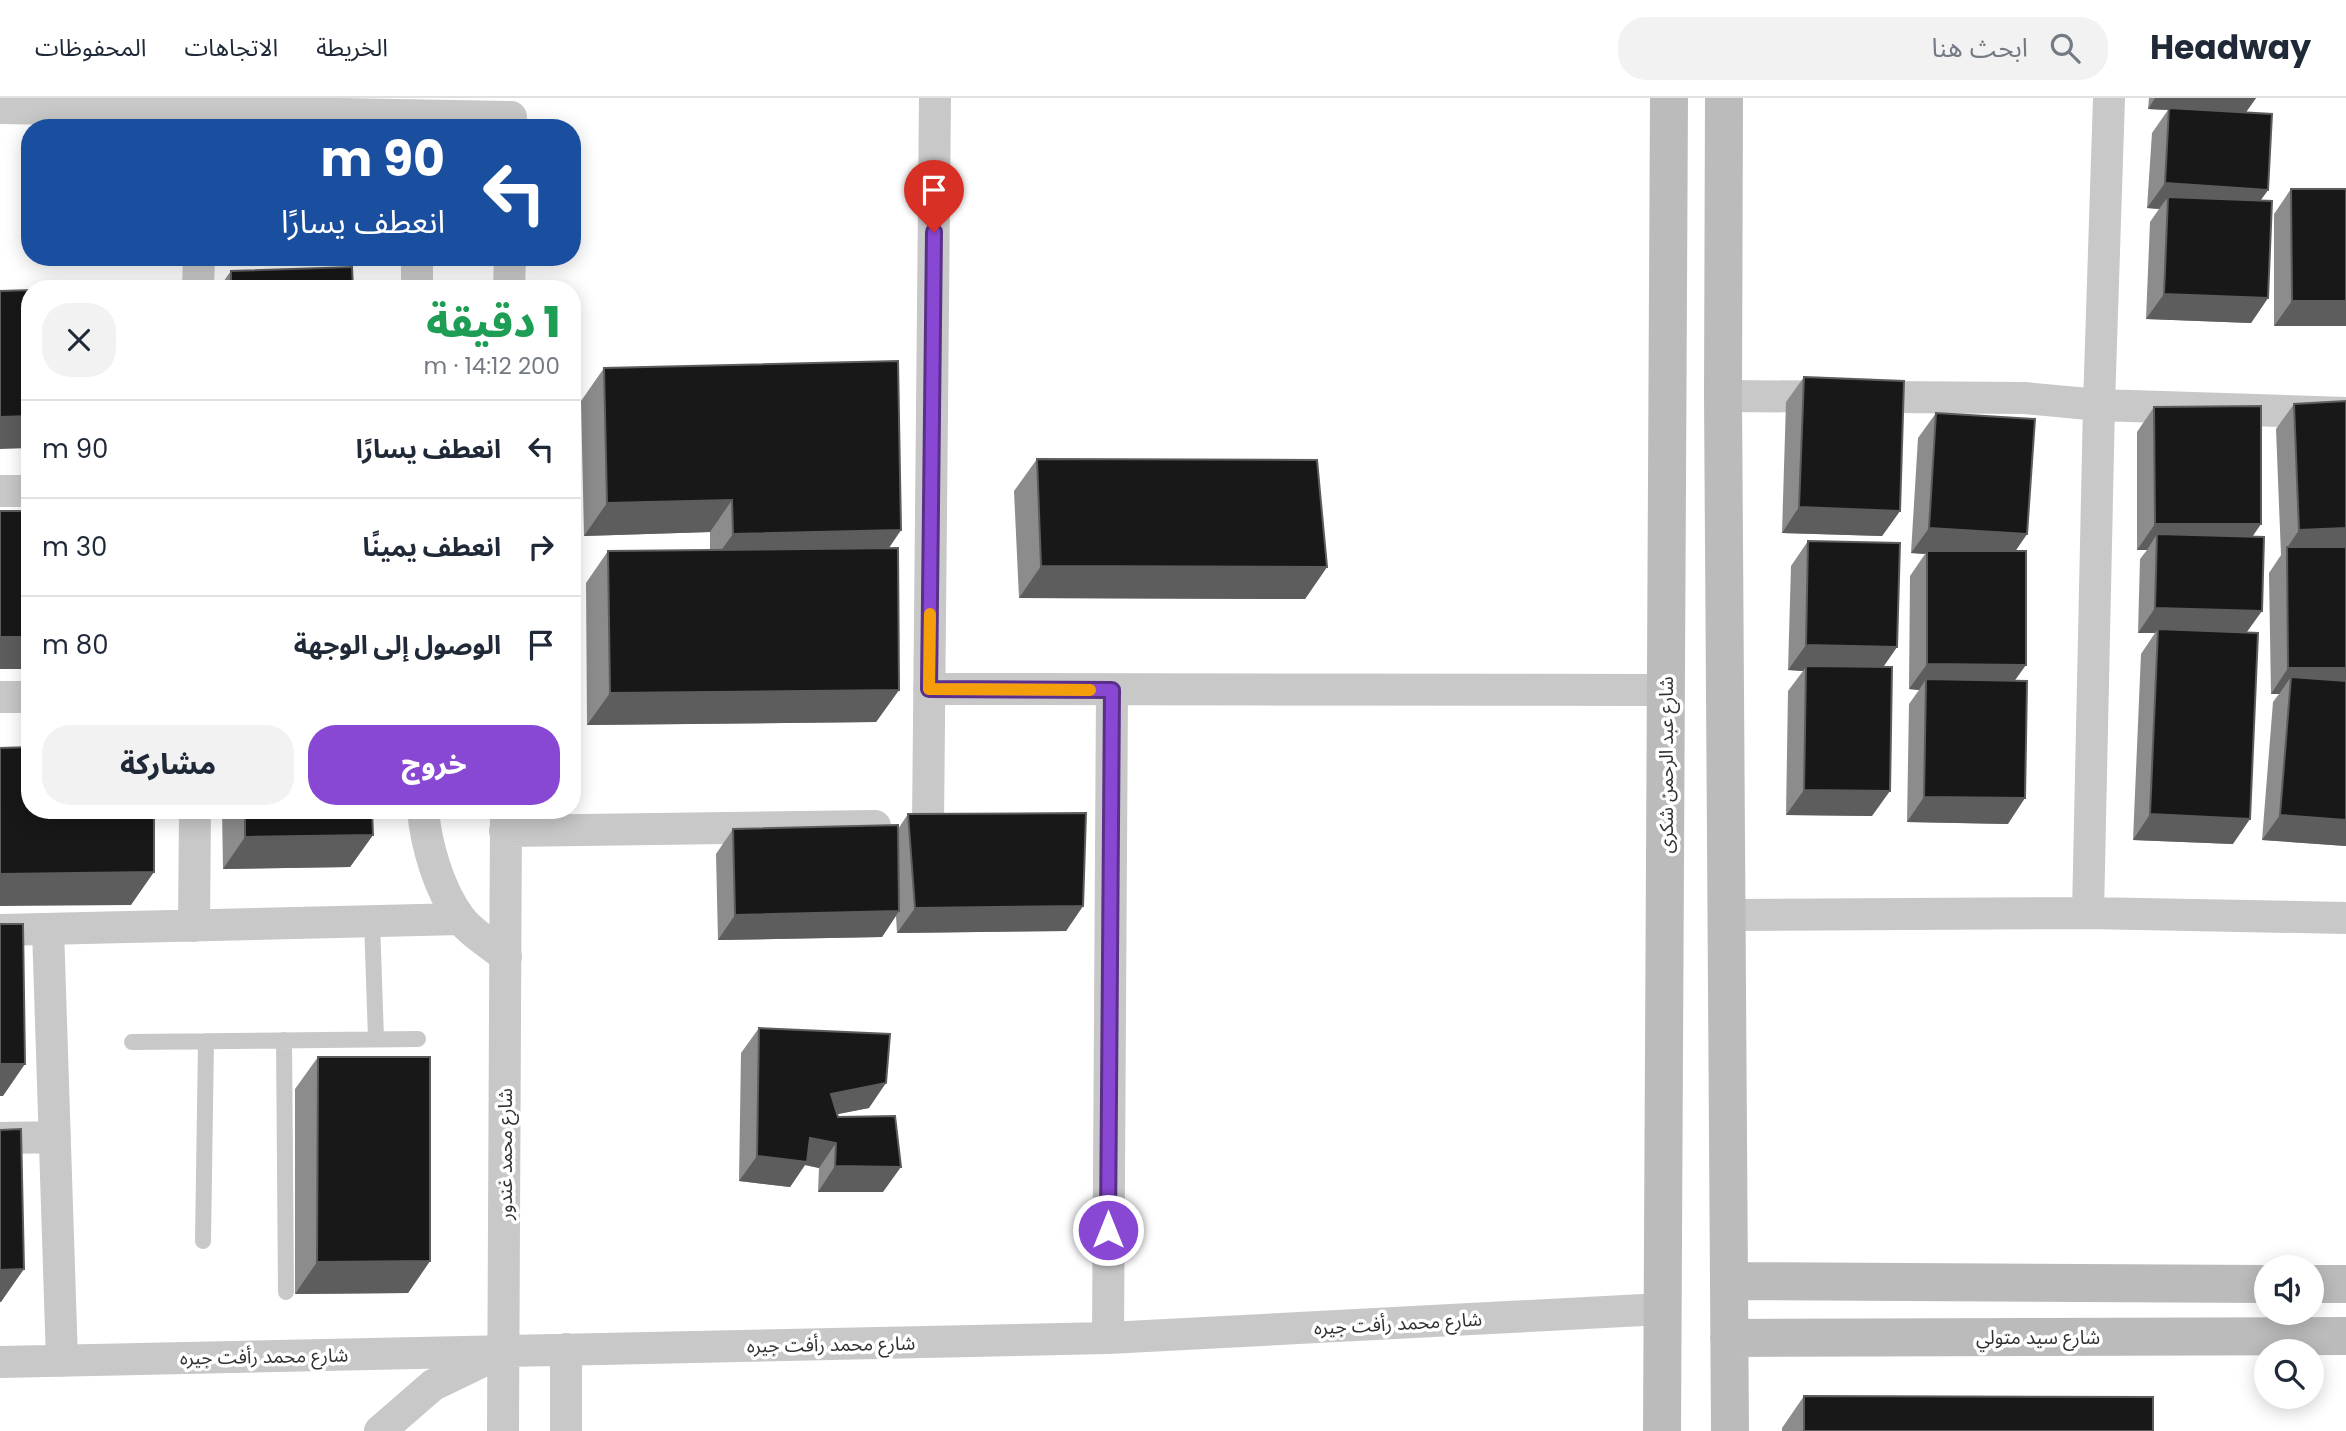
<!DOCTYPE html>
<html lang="ar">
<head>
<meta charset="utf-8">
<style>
  body { margin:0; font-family:Poppins,"Noto Sans Arabic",sans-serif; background:#f2f2f3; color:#1f2937; direction:rtl; height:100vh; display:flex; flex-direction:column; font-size:26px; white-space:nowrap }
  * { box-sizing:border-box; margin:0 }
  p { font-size:23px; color:#747a83 }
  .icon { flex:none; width:38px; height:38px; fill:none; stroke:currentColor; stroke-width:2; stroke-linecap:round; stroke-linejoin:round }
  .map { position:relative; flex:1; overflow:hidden; direction:ltr }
  .side { position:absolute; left:21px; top:182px; width:560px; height:539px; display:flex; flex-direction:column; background:#fff; border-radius:28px; box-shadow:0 4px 18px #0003; direction:rtl }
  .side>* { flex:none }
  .banner { position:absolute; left:21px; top:21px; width:560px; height:147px; border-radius:28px; box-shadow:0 4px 18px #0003; direction:rtl; background:#1a4fa0; color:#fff; overflow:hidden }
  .tools { position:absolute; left:2254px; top:1157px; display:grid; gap:14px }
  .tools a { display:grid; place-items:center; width:70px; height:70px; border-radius:50%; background:#fff; box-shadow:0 4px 18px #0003; font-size:35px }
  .pin { position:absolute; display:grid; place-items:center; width:60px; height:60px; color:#fff; margin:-72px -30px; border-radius:50% 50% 50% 0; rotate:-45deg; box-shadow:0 0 7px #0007 }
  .pin .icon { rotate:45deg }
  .me { position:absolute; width:77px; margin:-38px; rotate:0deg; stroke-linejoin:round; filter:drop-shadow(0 0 5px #0008) }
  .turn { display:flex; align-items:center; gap:24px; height:147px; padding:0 21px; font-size:32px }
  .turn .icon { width:91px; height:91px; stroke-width:2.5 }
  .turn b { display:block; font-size:49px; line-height:60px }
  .round { display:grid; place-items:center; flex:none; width:74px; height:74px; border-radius:28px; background:#f2f2f3 }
  .head { display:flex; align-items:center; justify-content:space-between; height:119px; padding:0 21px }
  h1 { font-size:42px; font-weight:800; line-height:52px; color:#1e9e55 }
  .button { display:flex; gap:14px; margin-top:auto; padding:14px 21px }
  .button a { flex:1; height:80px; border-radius:28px; background:#8948d4; color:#fff; font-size:28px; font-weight:800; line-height:80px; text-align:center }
  .button a+a { background:#f2f2f3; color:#1f2937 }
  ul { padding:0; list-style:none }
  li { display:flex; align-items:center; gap:21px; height:98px; padding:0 21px; border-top:2px solid #e0e1e3 }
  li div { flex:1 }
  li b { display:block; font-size:26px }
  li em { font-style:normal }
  header { display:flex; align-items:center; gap:42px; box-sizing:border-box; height:98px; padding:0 35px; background:#fff; border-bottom:2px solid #e0e1e3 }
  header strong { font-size:33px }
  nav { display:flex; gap:38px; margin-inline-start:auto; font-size:24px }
  .search { width:490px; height:63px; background:#f2f2f3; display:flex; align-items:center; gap:18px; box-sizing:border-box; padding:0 24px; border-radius:28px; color:#747a83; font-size:26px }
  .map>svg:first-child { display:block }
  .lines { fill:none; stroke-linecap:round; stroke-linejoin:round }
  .lane { stroke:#c8c8c8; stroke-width:16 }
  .street { stroke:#c8c8c8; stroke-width:32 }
  .secondary { stroke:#bbb; stroke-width:38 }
  .wall { fill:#8c8c8c }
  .shaded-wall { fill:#5d5d5d }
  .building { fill:#181818; stroke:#5d5d5d; stroke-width:2 }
  .route-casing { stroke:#592f8a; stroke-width:18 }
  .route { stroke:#8948d4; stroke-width:12 }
  .slow { stroke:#f59e0b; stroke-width:12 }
  .labels { text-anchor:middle; stroke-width:7; stroke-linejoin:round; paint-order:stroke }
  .street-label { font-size:19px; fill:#313131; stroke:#fff }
</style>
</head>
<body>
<header>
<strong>Headway</strong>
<div class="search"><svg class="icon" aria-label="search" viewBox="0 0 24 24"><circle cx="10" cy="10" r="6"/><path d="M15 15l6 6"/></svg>ابحث هنا</div>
<nav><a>الخريطة</a><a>الاتجاهات</a><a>المحفوظات</a></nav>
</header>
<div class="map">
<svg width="2346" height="1333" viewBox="0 0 2346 1333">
  <rect width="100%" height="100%" fill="#fff"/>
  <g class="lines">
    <!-- lane -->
    <path class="lane" d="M372 823 376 941
      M284 942 286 1194
      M132 944 418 941
      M203 1143 206 943"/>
    <!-- street -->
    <path class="street" d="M0 10 511 19
      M198 191 199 159
      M417 191V159
      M509 191 510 159
      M1723 298 2024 300 2099 307 2346 315
      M0 393H30
      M929 591 1667 592
      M0 599H30
      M423 712C426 747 439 792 460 820 471 835 492 847 506 859
      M928 727 935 0
      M505 733 875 728
      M2088 815 2099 307 2109 0
      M1726 817 2088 815 2346 820
      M194 828 195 712
      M48 831 62 1263
      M0 832 461 821
      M0 1040 55 1039
      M1108 1240 1112 592
      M566 1251V1333
      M0 1264 1108 1240 1662 1211
      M380 1333 433 1287 493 1258
      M503 1333 506 712"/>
    <!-- secondary -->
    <path class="secondary" d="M1724 0 1723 298 1730 1333
      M1729 1183 2266 1186
      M2312 1186H2346
      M1729 1240 2346 1238
      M1662 1333 1669 0"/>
  </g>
  <!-- wall -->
  <path class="wall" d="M2149 0H2256L2246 14 2268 92 2260 103 2268 200 2251 225 2146 221 2150 124 2159 111 2147 110 2152 35 2168 12 2148 11Z
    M2291 91H2346V228H2274V116Z
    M231 173V191H218Z
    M604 270 901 432 889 450 899 592 876 624 587 627 586 485 608 453 710 452V434L584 438 581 303Z
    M1804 279 1900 413 1882 438 1782 435 1786 304Z
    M2294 306 2346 748 2262 742 2273 604 2279 596H2271L2269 475 2281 457 2276 331Z
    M2154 309 2252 439 2233 746 2133 742 2141 556 2155 535H2138L2140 461 2147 452H2137V334Z
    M1936 315 2027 436 2015 453V583L2008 726 1907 724 1909 606 1919 592 1909 591 1910 478 1925 456 1911 455 1918 340Z
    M1037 361 1327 469 1305 501 1019 500 1014 393Z
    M1808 443 1897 549 1883 569 1872 718 1786 717 1788 593 1803 573 1788 572 1791 468Z
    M222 712H372L373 737 350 769 223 771Z
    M908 716 1083 808 1066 833 897 835 896 818 882 839 718 842 716 756 733 731H898Z
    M759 930 869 1010 837 1016 883 1094H818L819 1070 805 1067 790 1089 739 1083 741 955Z
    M318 959 430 1163 408 1195 295 1196V991Z
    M1804 1298 2153 1333H1782V1330Z"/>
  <!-- shaded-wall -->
  <path class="shaded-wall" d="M2155 0H2256L2244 17 2169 10 2168 12 2148 11Z
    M2165 85 2268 92 2250 117 2168 99 2159 111 2147 110Z
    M2164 196 2268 200 2251 225 2146 221Z
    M2292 203H2346V228H2274Z
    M30 318V350L0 351V319Z
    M732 402 710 434 584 438 607 405Z
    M1799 409 1900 413 1882 438 1782 435Z
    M2155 426H2261L2244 451 2157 436 2147 452H2137Z
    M1929 430 2027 436 2010 461 1927 453 1925 456 1911 455Z
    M2346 430V454L2287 450 2299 432Z
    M901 432 879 464 710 468 733 436Z
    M1041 468 1327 469 1305 501 1019 500Z
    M2155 510 2262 513 2244 538 2158 531 2155 535H2138Z
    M0 539H30V571H0Z
    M1806 547 1897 549 1879 575 1806 568 1803 573 1788 572Z
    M1927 566 2026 567 2008 592 1926 581 1919 592 1909 591Z
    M2288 570H2346V595L2291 579 2279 596H2271Z
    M899 592 876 624 587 627 610 595Z
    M1804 692 1890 693 1872 718 1786 717Z
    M1924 699 2025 700 2008 726 1907 724Z
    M2150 716 2250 721 2233 746 2133 742Z
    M2280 717 2346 722V748L2262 742Z
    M373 737 350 769 223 771 245 739Z
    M154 774 131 807 0 808V776Z
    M1083 808 1066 833 897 835 915 810Z
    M899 813 882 839 718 842 735 817Z
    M0 966H25L3 998H0Z
    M886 985 869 1010 813 1021 831 996Z
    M810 1040 836 1045 819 1070 805 1067 790 1089 739 1083 757 1058Z
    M835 1068 901 1069 883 1094H818Z
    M430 1163 408 1195 295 1196 317 1164Z
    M24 1171 1 1204H0V1172Z"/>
  <!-- building -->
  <path class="building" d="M2169 10 2272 16 2268 92 2165 85Z
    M2291 91H2346V203H2292Z
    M2168 99 2272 103 2268 200 2164 196Z
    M352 169 353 191H231V173Z
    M30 192V318L0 319V193Z
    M898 263 901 432 733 436 732 402 607 405 604 270Z
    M1804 279 1904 283 1900 413 1799 409Z
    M2346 303V430L2299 432 2294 306Z
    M2261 308V426H2155L2154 309Z
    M1936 315 2035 321 2027 436 1929 430Z
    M1037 361 1317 362 1327 469 1041 468Z
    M0 413H30V539H0Z
    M2157 436 2264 439 2262 513 2155 510Z
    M1808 443 1900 445 1897 549 1806 547Z
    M2287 449H2346V570H2288Z
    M898 450 899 592 610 595 608 453Z
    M1927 453H2026V567L1927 566Z
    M2158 531 2258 535 2250 721 2150 716Z
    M1806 568 1892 569 1890 693 1804 692Z
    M2291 579 2346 583V722L2280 717Z
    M1926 581 2027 583 2025 700 1924 699Z
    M30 649V712H154V774L0 776V650Z
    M245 712H372L373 737 245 739Z
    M1086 715 1083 808 915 810 908 716Z
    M898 727 899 813 735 817 733 731Z
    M0 826H23L25 966H0Z
    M759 930 890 936 886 985 831 996 838 1019 895 1018 901 1069 835 1068 836 1045 810 1040 807 1064 757 1058Z
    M318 959H430V1163L317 1164Z
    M21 1031 24 1171 0 1172V1032Z
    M1804 1298 2153 1299V1333H1804Z"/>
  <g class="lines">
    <!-- route casing -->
    <g class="route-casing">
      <path id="route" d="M934 134 929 591 1112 592 1108 1132"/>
    </g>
    <!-- route -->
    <use href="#route" class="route"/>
    <!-- slow -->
    <path class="slow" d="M930 516 929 591 1090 592"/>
  </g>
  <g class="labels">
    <!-- street labels -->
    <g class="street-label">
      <text transform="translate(1666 667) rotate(-90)" y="7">شارع عبد الرحمن شكرى</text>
      <text transform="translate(505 1056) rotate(-90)" y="7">شارع محمد غندور</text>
      <text transform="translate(1398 1225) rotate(-3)" y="7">شارع محمد رأفت جيره</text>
      <text x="2038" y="1246">شارع سيد متولي</text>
      <text transform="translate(831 1246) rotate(-1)" y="7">شارع محمد رأفت جيره</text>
      <text transform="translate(264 1258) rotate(-1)" y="7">شارع محمد رأفت جيره</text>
    </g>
  </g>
</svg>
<div class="tools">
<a><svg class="icon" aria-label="sound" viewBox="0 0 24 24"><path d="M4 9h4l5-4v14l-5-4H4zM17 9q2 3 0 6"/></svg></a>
<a><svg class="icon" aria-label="search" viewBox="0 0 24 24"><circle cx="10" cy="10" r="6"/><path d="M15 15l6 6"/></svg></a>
</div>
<div class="pin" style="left:934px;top:134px;background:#d93025"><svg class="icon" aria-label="arrive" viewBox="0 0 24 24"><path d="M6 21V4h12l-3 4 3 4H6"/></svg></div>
<svg class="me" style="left:1108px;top:1132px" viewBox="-20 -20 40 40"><circle r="17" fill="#8948d4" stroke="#fff" stroke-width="3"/><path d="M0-11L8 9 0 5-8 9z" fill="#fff"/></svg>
<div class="banner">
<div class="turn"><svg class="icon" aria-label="left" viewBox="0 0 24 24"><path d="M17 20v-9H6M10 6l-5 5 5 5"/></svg><div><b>90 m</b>انعطف يسارًا</div></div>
</div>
<section class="side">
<div class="head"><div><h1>1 دقيقة</h1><p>200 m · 14:12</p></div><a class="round"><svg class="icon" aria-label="close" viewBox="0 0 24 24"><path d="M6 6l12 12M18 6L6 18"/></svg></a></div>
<ul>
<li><svg class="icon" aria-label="left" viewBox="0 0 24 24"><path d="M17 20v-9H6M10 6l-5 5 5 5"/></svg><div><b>انعطف يسارًا</b></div><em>90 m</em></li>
<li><svg class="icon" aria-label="right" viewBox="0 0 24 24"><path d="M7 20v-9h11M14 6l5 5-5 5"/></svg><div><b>انعطف يمينًا</b></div><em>30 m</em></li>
<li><svg class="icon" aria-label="arrive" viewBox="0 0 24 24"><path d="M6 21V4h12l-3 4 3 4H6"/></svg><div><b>الوصول إلى الوجهة</b></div><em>80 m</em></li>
</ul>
<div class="button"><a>خروج</a><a>مشاركة</a></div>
</section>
</div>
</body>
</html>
